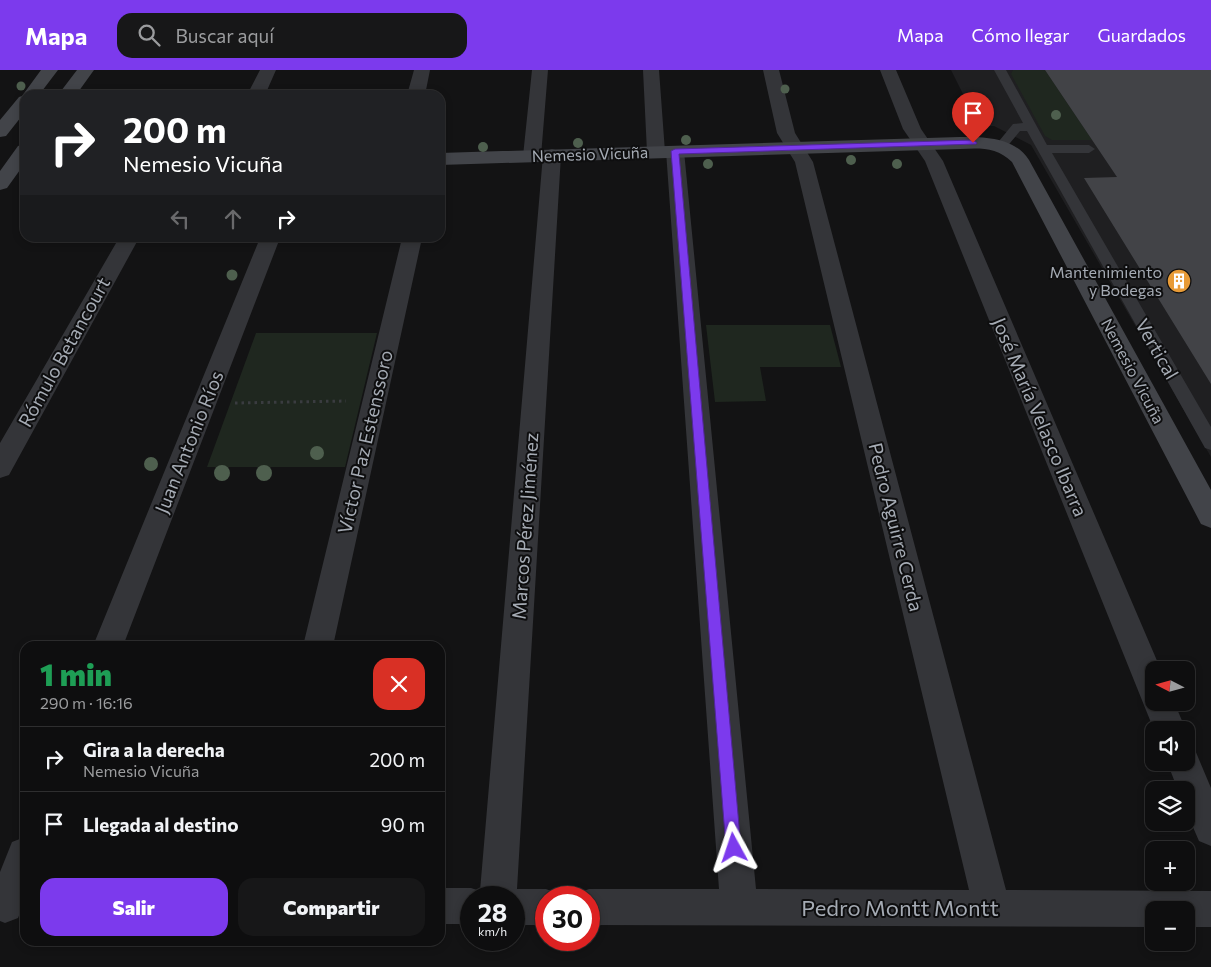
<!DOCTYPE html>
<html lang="es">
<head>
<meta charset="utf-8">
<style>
  body { margin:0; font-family:Commissioner,sans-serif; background:#171718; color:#f1f3f6; height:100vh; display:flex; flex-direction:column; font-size:19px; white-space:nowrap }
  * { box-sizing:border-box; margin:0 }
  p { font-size:16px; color:#9b9c9e }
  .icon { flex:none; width:28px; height:28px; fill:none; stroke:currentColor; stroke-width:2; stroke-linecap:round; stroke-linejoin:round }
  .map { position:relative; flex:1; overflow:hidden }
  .side { position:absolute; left:20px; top:571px; width:425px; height:305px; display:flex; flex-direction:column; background:#0e0e0f; border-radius:15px; box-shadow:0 2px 8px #0003,0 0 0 1px #2e2e2f }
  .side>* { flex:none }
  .hud { position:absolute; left:20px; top:20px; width:425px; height:152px; border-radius:15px; box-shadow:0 2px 8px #0003,0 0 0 1px #2e2e2f; background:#202124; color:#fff; overflow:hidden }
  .needle { width:32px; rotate:276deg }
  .fabs { position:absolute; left:1145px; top:591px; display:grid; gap:10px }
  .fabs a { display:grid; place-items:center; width:50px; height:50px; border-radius:10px; background:#0e0e0f; box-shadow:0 2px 8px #0003,0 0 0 1px #2e2e2f; font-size:25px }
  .speed { position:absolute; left:460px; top:816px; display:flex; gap:10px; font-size:25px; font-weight:700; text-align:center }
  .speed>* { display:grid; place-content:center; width:65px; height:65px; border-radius:50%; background:#0e0e0f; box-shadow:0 2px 8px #0003,0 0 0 1px #2e2e2f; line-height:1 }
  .speed small { font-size:12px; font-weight:400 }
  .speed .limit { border:8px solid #d22; background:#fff; color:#111 }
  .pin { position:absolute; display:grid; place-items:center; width:42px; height:42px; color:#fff; margin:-51px -21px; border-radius:50% 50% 50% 0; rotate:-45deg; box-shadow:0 0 5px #0007 }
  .pin .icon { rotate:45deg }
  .me { position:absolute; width:55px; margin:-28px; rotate:355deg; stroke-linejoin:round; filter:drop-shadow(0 0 4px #0008) }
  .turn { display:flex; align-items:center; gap:18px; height:105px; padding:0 20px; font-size:22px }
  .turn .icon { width:65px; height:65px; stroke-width:2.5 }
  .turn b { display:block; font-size:35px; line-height:42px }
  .lanes { display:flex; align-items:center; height:48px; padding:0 20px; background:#0003; justify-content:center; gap:25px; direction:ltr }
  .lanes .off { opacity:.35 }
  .round { display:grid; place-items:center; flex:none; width:52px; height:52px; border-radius:15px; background:#171718 }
  .headline { display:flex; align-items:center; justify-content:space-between; height:85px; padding:0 20px }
  h1 { font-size:30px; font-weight:800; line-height:38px; color:#1e9e55 }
  .cta { display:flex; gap:10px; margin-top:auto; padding:10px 20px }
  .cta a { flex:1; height:58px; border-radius:15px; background:#7c3aed; color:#fff; font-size:20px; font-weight:800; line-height:58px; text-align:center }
  .cta a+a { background:#171718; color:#f1f3f6 }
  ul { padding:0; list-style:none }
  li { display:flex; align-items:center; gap:15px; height:65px; padding:0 20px; border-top:1px solid #2e2e2f }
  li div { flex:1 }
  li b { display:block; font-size:19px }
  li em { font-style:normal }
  header { display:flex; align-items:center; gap:30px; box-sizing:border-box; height:70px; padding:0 25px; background:#7c3aed; color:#fff }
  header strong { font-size:24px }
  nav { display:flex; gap:28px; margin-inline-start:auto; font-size:18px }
  .search { width:350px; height:45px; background:#171718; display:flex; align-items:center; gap:12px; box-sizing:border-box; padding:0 18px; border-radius:15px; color:#9b9c9e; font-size:19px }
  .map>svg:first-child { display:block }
  .built { fill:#1f1f21 }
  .green { fill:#1f271f }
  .building { fill:#424347 }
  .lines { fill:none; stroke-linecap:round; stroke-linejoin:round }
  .path { stroke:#3a3c40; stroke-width:3; stroke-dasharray:2.5 4; stroke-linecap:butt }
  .lane { fill:#343539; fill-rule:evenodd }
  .street { fill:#343539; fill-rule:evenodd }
  .secondary { fill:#424449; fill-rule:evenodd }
  .tree { fill:#4e5f4e }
  .route { fill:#7c3aed; stroke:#51269a }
  .labels { text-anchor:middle; stroke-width:4; stroke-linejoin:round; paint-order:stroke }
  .far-street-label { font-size:16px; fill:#a5abb4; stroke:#0e0e0f }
  .far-poi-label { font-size:16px; fill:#a5abb4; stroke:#0e0e0f; text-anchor:end }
  .street-label { font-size:19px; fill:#a5abb4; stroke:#0e0e0f }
  .near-street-label { font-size:22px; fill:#a5abb4; stroke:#0e0e0f }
</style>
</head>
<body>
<header>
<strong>Mapa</strong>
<div class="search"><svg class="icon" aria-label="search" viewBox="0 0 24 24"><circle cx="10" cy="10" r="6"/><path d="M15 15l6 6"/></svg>Buscar aquí</div>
<nav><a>Mapa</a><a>Cómo llegar</a><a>Guardados</a></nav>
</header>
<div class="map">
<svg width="1211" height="897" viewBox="0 0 1211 897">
  <rect width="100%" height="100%" fill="#131314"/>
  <!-- built -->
  <path class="built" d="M951 0H1211V387L1031 75 994 56H979Z"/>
  <!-- green -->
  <path class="green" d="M1013 0H1045L1092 70H1052L1045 66 1011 4Z
    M706 255H830L841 297H760L766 331 715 332Z
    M256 263H377L345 397H207Z"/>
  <!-- building -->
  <path class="building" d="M1045 0H1211V314L1084 108 1117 107Z"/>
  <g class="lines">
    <!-- path -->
    <path class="path" d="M235 333 346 331"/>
    <!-- lane -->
    <path class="lane" d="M994 0H1006L1047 75H1089L1095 79 1089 83H1052L1211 357V380L1205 378 1027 61H1020L1005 79H997L995 76 1013 54 1023 53Z"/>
    <!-- street -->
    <path class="street" d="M260 0H276L265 25H247Z
      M414 0H430L425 25H407Z
      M532 0H548L541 86 539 90H525L523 86Z
      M643 0H659L665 82 663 86H649L647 82Z
      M763 0H779L795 63 813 92 1006 820 1211 821V857H1186V840H1154V857L589 855V828H574L576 824 589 819H719L666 81 668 77H682L684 81 756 819 969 820 795 92 777 63Z
      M880 0H896L921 59 943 91 1161 600H1154V632H1174L1186 660H1154L925 91 903 59Z
      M552 79 559 81 561 85 517 819H546L559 824 561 828H546V855H514V828H471V854H440V818H471L480 821 543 85 545 81Z
      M119 168H139L9 405 0 408V373Z
      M260 168H280L123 576H93Z
      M402 168H422L333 576H303Z
      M1186 677 1195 680 1211 718V776L1199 771 1186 741V720H1178L1167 692H1186Z
      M25 767V831L18 848 5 853 0 851V802L12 772Z"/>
    <!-- secondary -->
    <path class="secondary" d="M41 0H58L39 25H25V42L6 66 0 67V50L19 27 22 26Z
      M77 0H94L76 25H58Z
      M960 67C985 67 1014 67 1029 90L1211 420V458L1201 454 1012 92C997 77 980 78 960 79L440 95V83Z
      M25 74V93L7 118 0 120V101L18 76Z"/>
  </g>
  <!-- trees -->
  <g class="tree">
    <circle cx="21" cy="16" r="4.5"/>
    <circle cx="785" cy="19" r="4.5"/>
    <circle cx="1056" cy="45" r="5"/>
    <circle cx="686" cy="70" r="5"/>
    <circle cx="578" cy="73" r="5"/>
    <circle cx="483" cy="77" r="5"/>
    <circle cx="851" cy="90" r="5"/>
    <circle cx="708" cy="94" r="5"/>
    <circle cx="897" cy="94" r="5"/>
    <circle cx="232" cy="205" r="5.5"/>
    <circle cx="317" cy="383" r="7"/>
    <circle cx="151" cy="394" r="7"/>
    <circle cx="222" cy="403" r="8"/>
    <circle cx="264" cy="403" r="8"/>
  </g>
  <!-- route -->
  <path class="route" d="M973 70 977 73 976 74 679 84 741 778 739 783 734 785 728 783 726 778 671 81 675 79Z"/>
  <!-- icons -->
  <defs>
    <g id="building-disc" transform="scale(1.25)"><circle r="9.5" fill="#e89b37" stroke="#0e0e0f"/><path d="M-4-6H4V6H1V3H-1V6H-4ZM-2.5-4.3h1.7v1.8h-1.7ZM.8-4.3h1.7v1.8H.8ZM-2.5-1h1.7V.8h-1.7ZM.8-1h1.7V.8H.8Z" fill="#fff"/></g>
  </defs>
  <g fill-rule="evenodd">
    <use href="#building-disc" x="1179" y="211"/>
  </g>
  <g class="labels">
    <!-- far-street labels -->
    <g class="far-street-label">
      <text transform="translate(590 84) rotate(-2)" y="6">Nemesio Vicuña</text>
      <text transform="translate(1133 301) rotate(62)" y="6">Nemesio Vicuña</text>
    </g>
    <!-- far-poi labels -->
    <g class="far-poi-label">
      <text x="1162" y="208">Mantenimiento<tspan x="1162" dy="18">y Bodegas</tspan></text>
    </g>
    <!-- street labels -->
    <g class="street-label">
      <text transform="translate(1157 279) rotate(60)" y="7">Vertical</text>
      <text transform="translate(64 282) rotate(-61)" y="7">Rómulo Betancourt</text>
      <text transform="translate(1040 347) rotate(67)" y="7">José María Velasco Ibarra</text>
      <text transform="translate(189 372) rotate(-68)" y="7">Juan Antonio Ríos</text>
      <text transform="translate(365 372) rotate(-77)" y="7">Víctor Paz Estenssoro</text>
      <text transform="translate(525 456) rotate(-86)" y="7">Marcos Pérez Jiménez</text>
      <text transform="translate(896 457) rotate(76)" y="7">Pedro Aguirre Cerda</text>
    </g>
    <!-- near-street labels -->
    <g class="near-street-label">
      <text x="900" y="846">Pedro Montt Montt</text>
    </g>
  </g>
</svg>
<div class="fabs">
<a><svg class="needle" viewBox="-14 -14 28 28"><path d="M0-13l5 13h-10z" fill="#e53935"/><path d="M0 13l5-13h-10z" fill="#9b9c9e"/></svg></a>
<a><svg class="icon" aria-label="sound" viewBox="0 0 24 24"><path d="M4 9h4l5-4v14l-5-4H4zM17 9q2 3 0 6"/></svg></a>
<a><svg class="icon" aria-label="layers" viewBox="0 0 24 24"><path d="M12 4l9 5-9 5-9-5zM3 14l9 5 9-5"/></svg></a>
<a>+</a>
<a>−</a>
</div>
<div class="speed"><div>28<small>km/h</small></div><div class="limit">30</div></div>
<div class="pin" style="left:973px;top:73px;background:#d93025"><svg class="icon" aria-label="arrive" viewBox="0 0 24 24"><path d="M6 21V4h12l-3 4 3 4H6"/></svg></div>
<svg class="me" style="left:734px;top:778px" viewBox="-20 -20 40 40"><path d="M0-17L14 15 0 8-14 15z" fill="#7c3aed" stroke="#fff" stroke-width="4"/></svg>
<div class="hud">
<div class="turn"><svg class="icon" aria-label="right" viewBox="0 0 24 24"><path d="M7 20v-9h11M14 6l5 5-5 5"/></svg><div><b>200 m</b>Nemesio Vicuña</div></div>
<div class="lanes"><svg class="icon off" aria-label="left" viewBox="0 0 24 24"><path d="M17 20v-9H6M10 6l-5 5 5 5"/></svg><svg class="icon off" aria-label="ahead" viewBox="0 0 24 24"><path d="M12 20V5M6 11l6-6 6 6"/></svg><svg class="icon" aria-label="right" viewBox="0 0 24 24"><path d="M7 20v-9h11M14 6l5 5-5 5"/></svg></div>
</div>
<section class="side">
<div class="headline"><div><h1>1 min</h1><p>290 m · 16:16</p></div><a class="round" style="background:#d93025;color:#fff"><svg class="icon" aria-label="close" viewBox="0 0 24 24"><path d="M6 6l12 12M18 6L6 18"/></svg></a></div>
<ul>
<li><svg class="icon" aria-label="right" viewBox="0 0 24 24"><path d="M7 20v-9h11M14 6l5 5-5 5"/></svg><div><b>Gira a la derecha</b><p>Nemesio Vicuña</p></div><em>200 m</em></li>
<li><svg class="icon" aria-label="arrive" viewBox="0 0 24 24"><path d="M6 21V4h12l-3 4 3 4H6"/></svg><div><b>Llegada al destino</b></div><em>90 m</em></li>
</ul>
<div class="cta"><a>Salir</a><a>Compartir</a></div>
</section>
</div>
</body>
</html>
